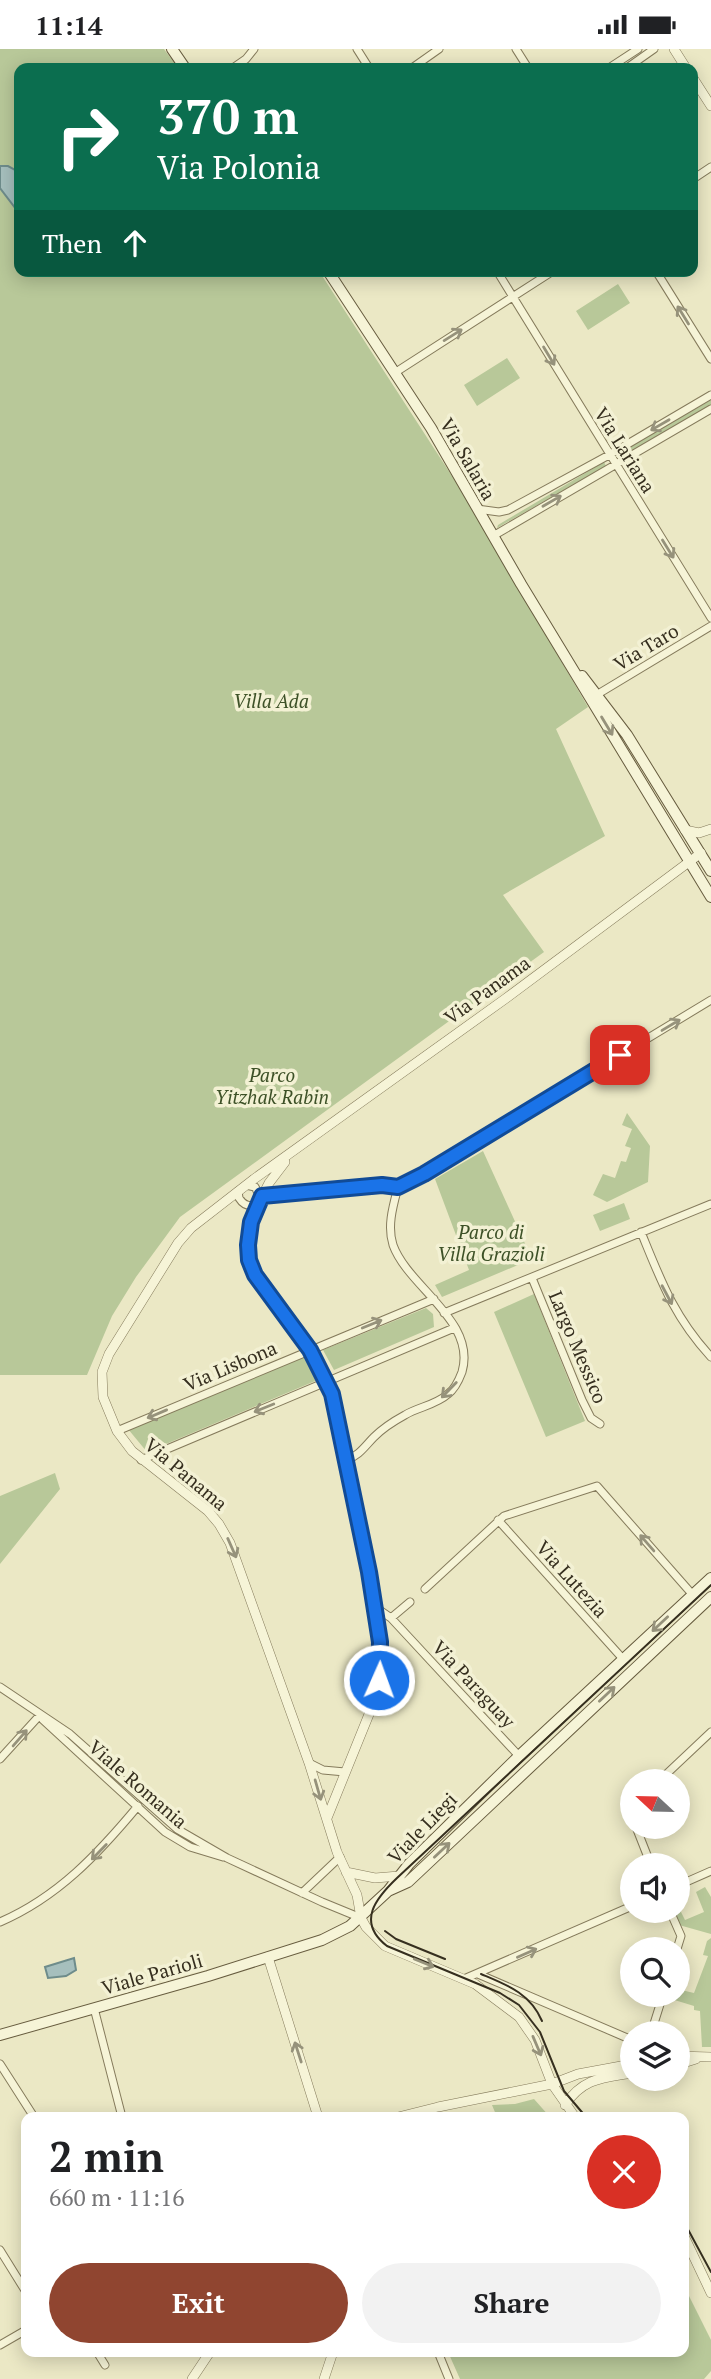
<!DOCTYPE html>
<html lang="en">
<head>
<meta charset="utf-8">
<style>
  body { margin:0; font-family:"PT Serif",serif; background:#f2f2f2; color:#202124; height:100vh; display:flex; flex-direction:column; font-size:26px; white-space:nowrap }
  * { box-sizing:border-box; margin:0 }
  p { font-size:23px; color:#757577 }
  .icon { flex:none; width:38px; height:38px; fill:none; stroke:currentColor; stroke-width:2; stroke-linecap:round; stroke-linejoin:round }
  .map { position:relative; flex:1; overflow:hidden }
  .drawer { position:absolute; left:21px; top:2063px; width:668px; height:245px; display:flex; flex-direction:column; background:#fff; border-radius:14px; box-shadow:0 4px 18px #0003 }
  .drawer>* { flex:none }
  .hud { position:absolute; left:14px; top:14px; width:684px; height:214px; border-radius:14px; box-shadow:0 4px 18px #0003; background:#0b6e4f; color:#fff; overflow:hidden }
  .needle { width:46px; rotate:292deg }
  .tools { position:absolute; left:620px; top:1720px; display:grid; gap:14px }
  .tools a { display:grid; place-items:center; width:70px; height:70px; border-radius:50%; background:#fff; box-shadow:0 4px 18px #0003; font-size:35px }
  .pin { position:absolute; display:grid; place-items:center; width:60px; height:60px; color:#fff; margin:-30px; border-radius:14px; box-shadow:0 4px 10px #0006 }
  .me { position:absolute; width:77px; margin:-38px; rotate:2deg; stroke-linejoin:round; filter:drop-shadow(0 0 5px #0008) }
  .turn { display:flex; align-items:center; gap:24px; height:147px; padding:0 28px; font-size:32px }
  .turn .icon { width:91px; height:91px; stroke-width:2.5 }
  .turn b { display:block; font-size:49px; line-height:60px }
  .then { display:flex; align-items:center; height:66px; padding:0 28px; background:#0003; gap:14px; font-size:26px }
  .round { display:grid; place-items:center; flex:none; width:74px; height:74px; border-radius:37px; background:#f2f2f2 }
  .headline { display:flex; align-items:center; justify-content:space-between; height:119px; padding:0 28px }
  h1 { font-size:42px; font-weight:700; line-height:52px }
  .action { display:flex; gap:14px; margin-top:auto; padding:14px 28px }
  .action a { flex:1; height:80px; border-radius:42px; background:#904530; color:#fff; font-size:28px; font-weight:700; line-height:80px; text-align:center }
  .action a+a { background:#f2f2f2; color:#202124 }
  .status { display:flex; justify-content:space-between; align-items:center; height:49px; padding:0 35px; background:#fff; direction:ltr }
  .status svg { height:19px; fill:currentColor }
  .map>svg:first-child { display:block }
  .green { fill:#b8c899 }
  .water { fill:#a6bfbd; stroke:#6e8c8b; stroke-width:2 }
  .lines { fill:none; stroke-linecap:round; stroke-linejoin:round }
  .minor-casing { stroke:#857b5c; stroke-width:9 }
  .tertiary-casing { stroke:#857b5c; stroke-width:10 }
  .secondary-casing { stroke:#675c3f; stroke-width:12 }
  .minor { stroke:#f6f4d7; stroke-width:7 }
  .tertiary { stroke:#f6f4d7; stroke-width:9 }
  .secondary { stroke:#f6f4d7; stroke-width:10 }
  .tram { stroke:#362f1f; stroke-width:2 }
  .oneway { stroke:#96927b }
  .route-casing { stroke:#114b97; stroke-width:18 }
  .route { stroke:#1a73e8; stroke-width:12 }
  .labels { text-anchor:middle; stroke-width:7; stroke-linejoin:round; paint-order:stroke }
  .street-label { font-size:19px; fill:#362f1f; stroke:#f3f1d4 }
  .park-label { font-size:19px; font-style:italic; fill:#3d5127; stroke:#f3f1d4 }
</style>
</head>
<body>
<div class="status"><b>11:14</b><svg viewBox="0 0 49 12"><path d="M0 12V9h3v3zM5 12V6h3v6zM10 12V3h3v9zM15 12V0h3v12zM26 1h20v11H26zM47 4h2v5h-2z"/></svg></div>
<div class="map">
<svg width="711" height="2330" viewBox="0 0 711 2330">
  <rect width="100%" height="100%" fill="#ebe8c5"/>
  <!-- green -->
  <path class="green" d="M0 0H164L178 19H19V222H319L463 444 588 658 556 680 605 787 503 846 544 903 180 1168 136 1228 112 1267 87 1326H0Z
    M618 235 630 254 588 281 576 262Z
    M507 309 520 329 477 357 464 336Z
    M711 351V356L618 410 616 406Z
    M604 413 606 417 497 479 498 476Z
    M627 1064 650 1097 648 1133 607 1153 593 1146 603 1125 615 1129 621 1112 626 1113 631 1099 625 1097 632 1080 622 1076Z
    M483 1102 532 1210 442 1248 435 1236 469 1221 435 1130Z
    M624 1154 630 1170 600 1182 593 1166Z
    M534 1245 585 1372 546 1388 494 1263Z
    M426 1259 433 1265 434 1278 334 1321 323 1301Z
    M307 1307 320 1330 147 1403 128 1380Z
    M55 1424 60 1440 0 1515V1447Z
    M705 1838 711 1848V1885L679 1876 674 1862H677V1855L685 1871 704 1863 696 1843Z
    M711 1889V1998H702L700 1962 694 1961V1957L668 1949V1946H677V1940L694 1944 708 1907 703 1906 707 1892Z
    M534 2050 550 2068H497L492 2056 515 2055Z
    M684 2237 711 2291V2322L704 2330H460L448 2303H684Z"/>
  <!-- water -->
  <path class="water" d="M0 117H8L19 123V164L0 139Z
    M74 1909 76 1921 66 1927 48 1929 45 1918Z"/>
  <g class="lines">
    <!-- minor casing -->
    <g class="minor-casing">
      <path id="minor" d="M357 0 369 19
        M516 0 528 19
        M233 19 246 10 254 0
        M412 19 439 0
        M609 19 638 0
        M627 19 654 0
        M693 130 711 118
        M497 222 711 569
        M656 222 711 310
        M396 323 553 222
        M477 460 499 463 508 461 609 406 711 346
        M493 487 711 360
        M598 645 711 577
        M246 1136 255 1138 261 1149
        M238 1142 239 1149C244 1157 250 1158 258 1155
        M262 1147 381 1136 398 1138 424 1125 711 951
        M641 1183C661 1232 674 1268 711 1308
        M532 1229 582 1351 591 1369 600 1375
        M444 1264 711 1155
        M117 1382 434 1250
        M141 1411 454 1279
        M346 1411C359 1407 365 1397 374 1388 383 1379 394 1372 405 1366 418 1358 436 1356 448 1345 455 1340 459 1331 462 1323 477 1272 408 1238 393 1196 387 1177 393 1157 398 1138
        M498 1471 623 1610
        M425 1540 504 1467 597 1437 692 1545
        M375 1558 391 1569 519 1707
        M391 1569 410 1553
        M0 1638 70 1685 177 1780 227 1809 322 1853 361 1869
        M43 1671 165 1783 190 1798 223 1808
        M0 1710 40 1666
        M309 1714 323 1721 345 1723
        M659 1732 711 1683
        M632 1758 629 1761 632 1768
        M636 1778 651 1816
        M677 1837 711 1822
        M302 1844 340 1808
        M670 1862 681 1887 677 1900
        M0 1873C58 1848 98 1805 138 1757
        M478 1925 632 1991
        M464 1930 632 1857
        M94 1959 122 2068
        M651 1984 663 1946
        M0 2015 34 2068
        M0 2201 26 2243
        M0 2296 26 2281
        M97 2303 105 2316
        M438 2303 449 2330"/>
    </g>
    <!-- tertiary casing -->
    <g class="tertiary-casing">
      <path id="tertiary" d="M674 0 686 19
        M693 29 711 57
        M685 781 699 784 711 780
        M285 1113 269 1134 254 1163 249 1186V1211L257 1229 310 1301 332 1345 369 1523 380 1593V1621L376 1648 327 1769
        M346 1823 375 1829 399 1827
        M268 1908 318 2068
        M677 2007 711 2008
        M677 2016 696 2010
        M565 2056C583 2029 602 2029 632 2024
        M398 2068 438 2058 552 2035 578 2025 632 2015
        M575 2068 552 2035 535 1991 519 1968 475 1935 385 1897 366 1878 361 1869 357 1846 337 1803 309 1714 230 1494 219 1475 208 1462 132 1402 117 1382 103 1348 102 1323 109 1305 178 1194 191 1179 254 1130 505 950 701 804
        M684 2187 711 2244
        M192 2330 210 2303
        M324 2330 333 2303"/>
    </g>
    <!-- secondary casing -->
    <g class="secondary-casing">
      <path id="secondary" d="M172 0 185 19
        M328 222 431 379 521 535 711 848
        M582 627 627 686 711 822
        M388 1842 408 1833 711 1548
        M0 1986 208 1927 322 1891 350 1877 388 1842 409 1815 519 1707 711 1529"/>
    </g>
    <!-- minor -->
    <use href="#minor" class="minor"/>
    <!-- tertiary -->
    <use href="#tertiary" class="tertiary"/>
    <!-- secondary -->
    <use href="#secondary" class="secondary"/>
    <!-- tram -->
    <path class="tram" d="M385 1882 396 1890 445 1910
      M481 1925C507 1936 530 1944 542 1972
      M586 2068 564 2042 540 1983 519 1956 500 1944 387 1897C356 1873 376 1849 397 1829L711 1536
      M684 2173 711 2223"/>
  </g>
  <!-- one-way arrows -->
  <defs><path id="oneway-shaft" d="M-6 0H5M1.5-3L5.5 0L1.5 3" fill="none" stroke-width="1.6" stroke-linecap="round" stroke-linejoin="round" transform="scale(1.75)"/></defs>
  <g class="oneway">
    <use href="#oneway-shaft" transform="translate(683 266) rotate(-122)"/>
    <use href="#oneway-shaft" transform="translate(453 286) rotate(-32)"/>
    <use href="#oneway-shaft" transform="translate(549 307) rotate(59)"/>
    <use href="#oneway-shaft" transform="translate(660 376) rotate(150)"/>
    <use href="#oneway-shaft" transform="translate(552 452) rotate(-30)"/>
    <use href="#oneway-shaft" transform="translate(668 500) rotate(58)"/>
    <use href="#oneway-shaft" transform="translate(607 677) rotate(59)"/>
    <use href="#oneway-shaft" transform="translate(671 976) rotate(-31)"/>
    <use href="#oneway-shaft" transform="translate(667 1246) rotate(62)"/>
    <use href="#oneway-shaft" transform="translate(372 1275) rotate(-22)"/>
    <use href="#oneway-shaft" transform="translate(449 1341) rotate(134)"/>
    <use href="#oneway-shaft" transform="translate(264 1359) rotate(158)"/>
    <use href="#oneway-shaft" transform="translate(157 1365) rotate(157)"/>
    <use href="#oneway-shaft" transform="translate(647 1494) rotate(-131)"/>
    <use href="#oneway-shaft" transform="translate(232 1499) rotate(66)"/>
    <use href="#oneway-shaft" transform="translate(660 1575) rotate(137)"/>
    <use href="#oneway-shaft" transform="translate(607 1645) rotate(-43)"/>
    <use href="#oneway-shaft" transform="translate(20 1689) rotate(-49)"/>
    <use href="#oneway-shaft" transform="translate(318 1741) rotate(74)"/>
    <use href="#oneway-shaft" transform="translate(442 1801) rotate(-43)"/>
    <use href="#oneway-shaft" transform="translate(99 1803) rotate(134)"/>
    <use href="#oneway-shaft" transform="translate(527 1904) rotate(-24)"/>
    <use href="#oneway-shaft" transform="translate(424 1914) rotate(22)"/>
    <use href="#oneway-shaft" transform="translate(537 1997) rotate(67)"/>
    <use href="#oneway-shaft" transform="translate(298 2003) rotate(-108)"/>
  </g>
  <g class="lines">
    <!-- route casing -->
    <g class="route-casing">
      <path id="route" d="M379 1631 380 1593 369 1523 332 1345 310 1301 255 1226 249 1211 248 1196 251 1173 262 1147 382 1136 398 1138 424 1125 620 1006"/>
    </g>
    <!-- route -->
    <use href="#route" class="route"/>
  </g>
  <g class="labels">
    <!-- street labels -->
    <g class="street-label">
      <text transform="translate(625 401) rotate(58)" y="7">Via Lariana</text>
      <text transform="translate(468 410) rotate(60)" y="7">Via Salaria</text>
      <text transform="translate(646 598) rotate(-31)" y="7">Via Taro</text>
      <text transform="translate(487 941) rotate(-36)" y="7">Via Panama</text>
      <text transform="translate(578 1298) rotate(67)" y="7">Largo Messico</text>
      <text transform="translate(230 1317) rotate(-23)" y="7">Via Lisbona</text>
      <text transform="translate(186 1425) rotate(40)" y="7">Via Panama</text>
      <text transform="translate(572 1530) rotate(48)" y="7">Via Lutezia</text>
      <text transform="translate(474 1635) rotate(47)" y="7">Via Paraguay</text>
      <text transform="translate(138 1735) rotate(41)" y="7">Viale Romania</text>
      <text transform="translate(422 1779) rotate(-46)" y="7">Viale Liegi</text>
      <text transform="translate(152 1925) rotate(-16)" y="7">Viale Parioli</text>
    </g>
    <!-- park labels -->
    <g class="park-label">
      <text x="271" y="659">Villa Ada</text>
      <text x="272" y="1033">Parco<tspan x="272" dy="22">Yitzhak Rabin</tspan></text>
      <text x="491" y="1190">Parco di<tspan x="491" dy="22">Villa Grazioli</tspan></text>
    </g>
  </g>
</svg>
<div class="tools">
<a><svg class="needle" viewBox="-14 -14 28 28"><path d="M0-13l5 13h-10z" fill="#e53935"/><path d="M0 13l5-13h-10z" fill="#757577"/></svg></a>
<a><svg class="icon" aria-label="sound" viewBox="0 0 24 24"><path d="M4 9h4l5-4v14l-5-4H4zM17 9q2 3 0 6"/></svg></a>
<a><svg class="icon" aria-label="search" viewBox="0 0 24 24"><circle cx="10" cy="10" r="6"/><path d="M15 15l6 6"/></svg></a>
<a><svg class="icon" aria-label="layers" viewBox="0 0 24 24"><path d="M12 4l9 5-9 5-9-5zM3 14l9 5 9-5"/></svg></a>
</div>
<div class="pin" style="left:620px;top:1006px;background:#d93025"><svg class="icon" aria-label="arrive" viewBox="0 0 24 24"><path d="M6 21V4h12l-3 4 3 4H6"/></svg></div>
<svg class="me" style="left:379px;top:1631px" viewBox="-20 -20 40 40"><circle r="17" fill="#1a73e8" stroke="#fff" stroke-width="3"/><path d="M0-11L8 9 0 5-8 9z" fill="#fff"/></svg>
<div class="hud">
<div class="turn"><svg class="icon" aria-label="right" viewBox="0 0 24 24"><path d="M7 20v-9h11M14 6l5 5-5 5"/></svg><div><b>370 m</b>Via Polonia</div></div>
<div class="then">Then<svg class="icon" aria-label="ahead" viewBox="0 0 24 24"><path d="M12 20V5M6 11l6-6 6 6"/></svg></div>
</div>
<section class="drawer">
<div class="headline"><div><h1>2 min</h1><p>660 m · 11:16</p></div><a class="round" style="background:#d93025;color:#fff"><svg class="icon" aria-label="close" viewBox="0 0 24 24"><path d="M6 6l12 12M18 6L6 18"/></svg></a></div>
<div class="action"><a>Exit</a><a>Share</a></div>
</section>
</div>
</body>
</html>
